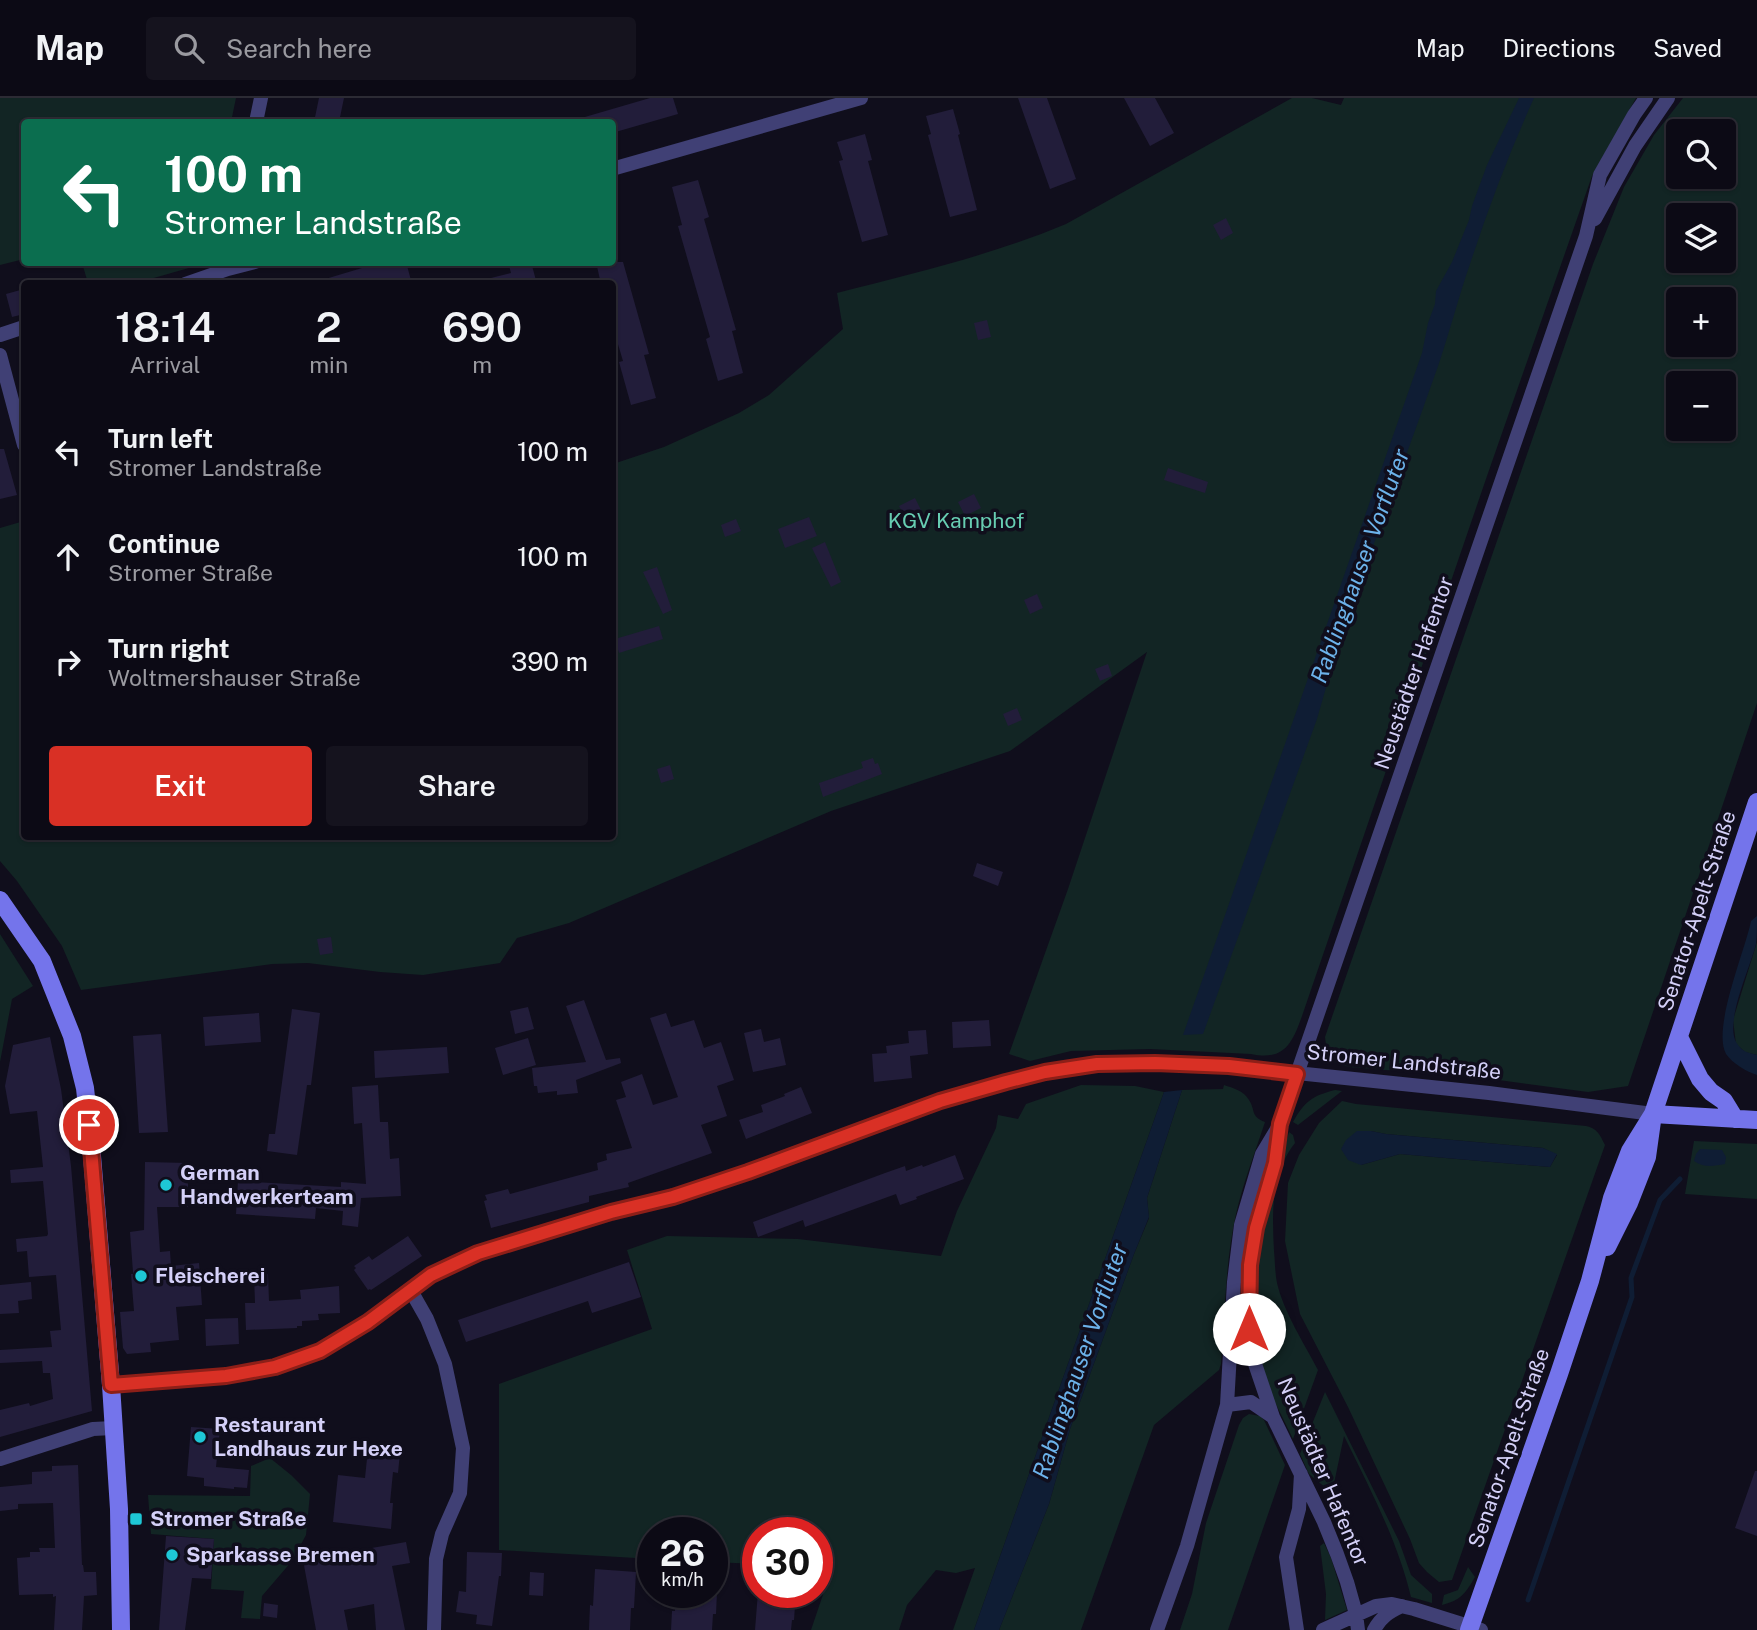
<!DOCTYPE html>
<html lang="en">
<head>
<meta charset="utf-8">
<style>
  body { margin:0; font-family:"Public Sans",sans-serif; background:#15131e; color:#f1f3f6; height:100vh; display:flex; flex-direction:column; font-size:26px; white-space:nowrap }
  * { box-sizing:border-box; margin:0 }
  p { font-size:23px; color:#9a9aa0 }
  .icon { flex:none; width:38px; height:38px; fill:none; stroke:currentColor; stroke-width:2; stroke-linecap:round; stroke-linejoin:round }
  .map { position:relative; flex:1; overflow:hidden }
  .details { position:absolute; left:21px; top:182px; width:595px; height:560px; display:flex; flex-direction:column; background:#0c0a15; border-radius:7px; box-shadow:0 2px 5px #0004,0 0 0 2px #2c2b34 }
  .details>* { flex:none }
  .top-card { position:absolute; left:21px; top:21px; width:595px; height:147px; border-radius:7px; box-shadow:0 2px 5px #0004,0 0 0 2px #2c2b34; background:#0b6e4f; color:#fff; overflow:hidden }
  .tools { position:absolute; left:1666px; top:21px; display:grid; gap:14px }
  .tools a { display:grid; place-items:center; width:70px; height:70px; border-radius:7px; background:#0c0a15; box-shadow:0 2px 5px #0004,0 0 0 2px #2c2b34; font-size:35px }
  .speed { position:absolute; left:637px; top:1419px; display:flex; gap:14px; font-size:35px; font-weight:700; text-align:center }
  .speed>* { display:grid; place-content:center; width:91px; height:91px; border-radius:50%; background:#0c0a15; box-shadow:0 2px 5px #0004,0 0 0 2px #2c2b34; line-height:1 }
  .speed small { font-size:18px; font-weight:400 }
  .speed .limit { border:10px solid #d22; background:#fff; color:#111 }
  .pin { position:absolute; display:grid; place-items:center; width:60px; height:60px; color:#fff; margin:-30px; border:4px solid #fff; border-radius:50%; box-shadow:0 2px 7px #0007 }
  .me { position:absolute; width:77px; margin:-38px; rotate:0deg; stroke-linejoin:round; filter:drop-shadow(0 0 5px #0008) }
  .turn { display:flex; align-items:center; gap:24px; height:147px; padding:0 28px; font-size:32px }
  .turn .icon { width:91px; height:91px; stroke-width:2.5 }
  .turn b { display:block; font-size:49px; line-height:60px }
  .eta { display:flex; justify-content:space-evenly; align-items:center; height:119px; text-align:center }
  .eta b { font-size:42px; font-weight:600; line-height:49px }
  .cta { display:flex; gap:14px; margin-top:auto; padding:14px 28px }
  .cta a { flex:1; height:80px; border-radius:7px; background:#d93025; color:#fff; font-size:28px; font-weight:600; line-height:80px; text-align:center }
  .cta a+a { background:#15131e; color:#f1f3f6 }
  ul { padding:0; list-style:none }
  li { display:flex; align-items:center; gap:21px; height:105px; padding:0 28px }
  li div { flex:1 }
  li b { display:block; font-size:26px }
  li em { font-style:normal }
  header { display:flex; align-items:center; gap:42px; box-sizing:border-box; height:98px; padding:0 35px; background:#0c0a15; border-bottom:2px solid #2c2b34 }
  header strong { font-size:33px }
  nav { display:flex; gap:38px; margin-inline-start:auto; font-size:24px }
  .search { width:490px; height:63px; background:#15131e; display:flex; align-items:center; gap:18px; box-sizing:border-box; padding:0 24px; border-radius:7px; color:#9a9aa0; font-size:26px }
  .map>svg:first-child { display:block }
  .green { fill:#122524; fill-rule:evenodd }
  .water { fill:#0f1d34 }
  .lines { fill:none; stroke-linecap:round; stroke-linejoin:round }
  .stream { stroke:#0f1d34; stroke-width:5 }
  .building { fill:#221d3a }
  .street { stroke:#404075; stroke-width:14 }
  .secondary { stroke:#7474eb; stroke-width:18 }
  .route-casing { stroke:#8d1f18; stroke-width:18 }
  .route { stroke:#d93025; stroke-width:12 }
  .poi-dot { fill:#1ec7d6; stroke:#100e1c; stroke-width:2.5 }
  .labels { text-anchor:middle; stroke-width:7; stroke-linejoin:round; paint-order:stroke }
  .park-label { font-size:21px; fill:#67cdb2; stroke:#100e1c }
  .street-label { font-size:21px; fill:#d4d0f8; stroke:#100e1c }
  .poi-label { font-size:21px; font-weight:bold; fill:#d4d0f8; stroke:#100e1c; text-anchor:start }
  .water-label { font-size:23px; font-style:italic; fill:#6cb2ea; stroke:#100e1c }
</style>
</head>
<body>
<header>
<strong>Map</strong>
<div class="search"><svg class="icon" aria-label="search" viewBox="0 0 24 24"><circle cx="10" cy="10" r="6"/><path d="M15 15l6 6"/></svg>Search here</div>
<nav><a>Map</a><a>Directions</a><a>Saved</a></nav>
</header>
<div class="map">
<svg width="1757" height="1532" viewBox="0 0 1757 1532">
  <rect width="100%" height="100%" fill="#100e1c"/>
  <!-- green -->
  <path class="green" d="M0 0H236L231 24H24V161L0 167Z
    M1292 0H1312L1341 7 1344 0H1636L1592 78 1487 378 1302 918C1292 946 1284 963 1251 956L1150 951 1071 953 1030 963 1009 956 1068 791 1147 554 1010 653 831 713 569 825 517 840 500 865 423 877 380 874 308 865 272 866 81 892 62 848 17 783 0 763V430L24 423V738H612L613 366 664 349 739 315 769 297 843 231 837 195C915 175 992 157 1066 126Z
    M1683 0H1757V605L1628 988 1588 994 1484 980 1349 969 1328 962 1325 939 1593 166 1624 89 1654 37ZM1678 33H1724V79H1678ZM1678 117H1724V163H1678ZM1678 201H1724V247H1678ZM1678 285H1724V331H1678Z
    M82 165V164L203 165V166L136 185H88Z
    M0 836 33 888 12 901 0 964Z
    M1757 844V957L1745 954 1736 946 1733 922Z
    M1081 987 1135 988 1164 994 974 1532H953L975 1470 956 1475 936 1472 907 1507 899 1532H811L832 1470 817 1469V1435H758V1466L712 1464V1435H653V1461L499 1452V1286L652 1231 627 1152 667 1138 798 1141 941 1158 957 1113 996 1030 998 1017 1018 1021 1026 1006Z
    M1224 987C1233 990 1244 993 1249 1002 1256 1013 1250 1018 1265 1024 1255 1055 1243 1085 1236 1116 1225 1165 1225 1217 1221 1266L1219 1272 1154 1327 1081 1532H999L1049 1406 1070 1331 1134 1156 1149 1120 1147 1100 1182 992 1223 991Z
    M1335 992 1342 993 1298 1027 1293 1024C1305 1003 1312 998 1335 992Z
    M1342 1003 1356 1006 1586 1028C1597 1030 1600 1037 1605 1047L1452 1482 1439 1484 1427 1474 1419 1465 1410 1441 1348 1309 1300 1216 1285 1143 1288 1085 1299 1057 1319 1025ZM1371 1033 1386 1036 1543 1050 1557 1057 1550 1069 1400 1056 1361 1067Z
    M1289 1034 1293 1037 1295 1045C1271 1075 1272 1116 1274 1153 1275 1163 1275 1175 1277 1185 1284 1215 1304 1245 1318 1272L1293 1341 1271 1296 1254 1240 1255 1174 1263 1123Z
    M1694 1043 1757 1046V1101L1685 1096Z
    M1325 1294 1399 1443 1411 1477 1432 1496V1505L1411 1499C1397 1441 1370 1391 1344 1338L1332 1395 1309 1376 1300 1356Z
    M1249 1316 1260 1318 1264 1322 1285 1367 1228 1532H1180L1192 1496 1206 1425 1239 1327 1243 1320Z
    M270 1360 291 1377 310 1396 306 1437 292 1463 262 1498 260 1521 241 1520 244 1493 211 1491 214 1441 151 1436 148 1397 250 1398 251 1368Z
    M1324 1445 1331 1460 1347 1512 1325 1522 1326 1496 1320 1448Z
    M1468 1469 1475 1479C1465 1496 1461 1502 1442 1507L1444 1497 1458 1492Z"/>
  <!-- water -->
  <path class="water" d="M1519 0H1534C1510 53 1489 108 1471 163 1457 203 1447 245 1432 285 1393 396 1349 506 1317 621L1203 936 1183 937 1422 255 1428 225 1435 206 1436 193 1452 164 1469 122 1472 108 1487 67Z
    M1757 818C1757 827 1757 837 1756 846 1751 868 1722 928 1738 947 1743 954 1749 955 1757 957V977C1747 974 1732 965 1726 956 1712 930 1745 853 1751 823Z
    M1182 992 1147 1100 1149 1119 1134 1156 1070 1331 1049 1406 999 1532H974L1164 994Z
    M1357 1033H1371L1386 1036 1543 1050 1557 1056 1550 1069 1400 1056 1361 1067 1348 1062 1341 1051 1346 1042Z
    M1700 1051 1722 1052 1726 1059 1725 1066C1714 1068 1703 1070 1694 1063L1696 1056Z"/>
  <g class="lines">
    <!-- stream -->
    <path class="stream" d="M1528 1502 1632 1199 1631 1180 1660 1102 1680 1081"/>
  </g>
  <!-- building -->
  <path class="building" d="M319 0H344L339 24H314Z
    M650 0H673L678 16 612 35V24H578V21Z
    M1018 0H1047L1076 81 1050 91Z
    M1124 0H1155L1174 35 1150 48Z
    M953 11 960 36 958 37 977 112 950 119 928 37 931 36 926 18Z
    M865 36 872 62 868 63 888 137 862 144 839 63 843 62 837 44Z
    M698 82 709 119 704 121 736 232 732 233 743 275 718 283 706 241 710 239 678 128 682 127 672 89Z
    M1226 120 1233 135 1221 142 1213 127Z
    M382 164H386L387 168 399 164H406L412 186H323L322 182Z
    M508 164H531L537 186H487V181L511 175Z
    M596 164H623L649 256 644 257 656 300 631 307 619 264 623 263 612 226V186H601Z
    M24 191V216L12 219 6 196Z
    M987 222 991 239 978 242 974 225Z
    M0 351H4L17 397 0 401Z
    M1168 370 1208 384 1205 395 1164 382Z
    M974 396 981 410 965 418 958 404Z
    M915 400 924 418 908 425 899 408Z
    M809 419 817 438 785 450 778 431Z
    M736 421 741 433 725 439 721 427Z
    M825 444 841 484 831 489 812 450Z
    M657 469 672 512 663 516 643 474Z
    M1037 496 1043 510 1030 516 1024 502Z
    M659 528 663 541 619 555 615 541Z
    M1108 566 1112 578 1100 583 1095 571Z
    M1017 610 1022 622 1008 628 1003 616Z
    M873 660 875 666 878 665 882 676 823 699 819 685 863 670 861 664Z
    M670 667 674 681 661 685 657 671Z
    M977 765 1003 774 998 788 973 778Z
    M331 839 333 855 320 857 317 841Z
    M584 902 606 962 620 960 621 965 576 982 578 995 557 997V993L538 995 537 988H534L532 970 586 964 566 908Z
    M528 909 534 931 515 936 510 913Z
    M292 911 320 915 311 987H307L297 1057 267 1053 269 1036H275Z
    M259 915 261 944 205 948 203 919Z
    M666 915 671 929 694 922 704 950 721 944 734 982 717 988 727 1018 701 1027 712 1055 628 1085 629 1089 589 1098V1104L491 1130 484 1103 487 1102 485 1097 508 1091 510 1096 598 1072 597 1065 607 1062 606 1056 632 1050 616 1002 626 999 621 984 642 976 653 1007 678 999 650 920Z
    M989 922 991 948 953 950 952 924Z
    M761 931 764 944 780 940 786 967 753 974 744 935Z
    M926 932 928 956 910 958 912 980 874 984 872 956 887 955 886 948 909 945 908 933Z
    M161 936 168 1034 139 1035 133 938Z
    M50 939 61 991 71 1068 92 1313 0 1339V1312L29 1305 30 1308 53 1301 50 1275H43L42 1263 0 1265V1252L52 1249 50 1233 61 1232 56 1177 29 1179 27 1153 17 1154 16 1141 47 1138 48 1136 43 1083 11 1085 10 1072 43 1069 37 1013 10 1016 5 988 13 947Z
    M528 940 536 967 503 977 495 950Z
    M447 949 449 975 375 980 374 953Z
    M378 987 380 1024H388L390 1061 399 1060 401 1098 361 1100 358 1129 342 1127 343 1113 316 1110 315 1121 236 1116 238 1083 341 1089V1084L366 1086 362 1025 354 1026 352 989Z
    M801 989 812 1015 746 1041 739 1022 763 1014 761 1007 785 998 784 996Z
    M955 1057 964 1081 916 1099 917 1101 900 1107 896 1096 805 1129 803 1122 758 1139 753 1124 885 1075 905 1068 906 1073 922 1067 923 1069Z
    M145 1064 188 1065V1109H157L160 1154 170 1153 171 1168 199 1165 202 1207 176 1209 179 1242 150 1245 151 1254 127 1256 123 1250 120 1214 134 1213 131 1176H133V1174L130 1134 144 1132Z
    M408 1138 422 1158 371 1192 370 1191 368 1192 354 1172 356 1170 354 1168 369 1158 372 1162Z
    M629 1164 641 1199 592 1215 588 1203 466 1244 458 1222Z
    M268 1176 269 1203 301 1201 300 1192 339 1188 340 1215 318 1216 319 1222 302 1223V1228H297V1230L246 1232 245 1205H255L254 1177Z
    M31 1184 32 1201 18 1203 19 1215 0 1216V1187Z
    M238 1220 239 1246 206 1248 205 1221Z
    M191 1329 220 1331 216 1369 249 1372 247 1390 234 1389V1391L204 1388V1380L187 1378Z
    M368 1351 400 1355 398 1375 393 1374 390 1405H393L391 1431 333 1424 338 1377 365 1380Z
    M78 1367 82 1467H83L84 1474H96L97 1497 84 1498 82 1532H54L56 1498 53 1499V1496L19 1497 17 1460 30 1459V1454H40L39 1450H55L53 1405 18 1406V1411L0 1413V1389L32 1386V1374L52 1373V1368Z
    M1755 1373H1757V1438L1735 1430Z
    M166 1438 214 1441 211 1481 192 1480 185 1532H159Z
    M406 1444 410 1465 392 1468 405 1532H376L374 1506 344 1512 348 1532H316L303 1462Z
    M467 1454 502 1455 501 1478H499L492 1528 476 1526 477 1517 456 1514 459 1493 466 1494Z
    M595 1471 636 1474 634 1510H631L630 1532H589L590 1507 593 1508Z
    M530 1474 544 1475 543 1498 529 1497Z
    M676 1494H717L716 1516H713L712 1532H671L672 1513H675Z
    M758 1494H796L794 1522H792L791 1532H755Z
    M264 1505 278 1507 277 1520 263 1518Z"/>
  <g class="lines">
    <!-- street -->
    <path class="street" d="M256 24 261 0
      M612 71 861 0
      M1595 121 1635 48 1668 0
      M185 186 228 171 255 164
      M0 237 24 229
      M0 257 24 347
      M1279 1031 1275 1065 1257 1130 1250 1167 1249 1231 1252 1257 1273 1319 1324 1424 1337 1456 1347 1484 1356 1516 1358 1532
      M410 1191 427 1221 445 1266 463 1350 460 1395 442 1436 436 1461 434 1532
      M111 1287 226 1278 275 1269 320 1253 368 1224 431 1177 478 1155 611 1114 673 1099 748 1075 940 1003 1045 974 1097 966 1155 965 1229 968 1489 995 1653 1016
      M1227 1307 1251 1304 1273 1319
      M0 1361 93 1331 113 1330
      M1157 1532 1187 1448 1227 1307 1234 1184 1241 1127 1262 1056 1280 1026 1297 976 1586 138 1600 77 1634 17 1646 0
      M1297 1532 1286 1459 1299 1411 1301 1376
      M1323 1532 1376 1508 1392 1506 1414 1511 1481 1532
      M1374 1532C1381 1519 1389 1514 1402 1508"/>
    <!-- secondary -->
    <path class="secondary" d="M0 802 42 863 72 938 85 990 91 1046 111 1287 119 1411 121 1532
      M1679 939 1700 981 1711 994 1724 1003 1735 1021
      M1653 1016 1757 1022
      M1607 1149 1629 1105 1647 1059 1653 1016 1757 704
      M1469 1532 1559 1276 1590 1183 1612 1100 1630 1053 1653 1016"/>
  </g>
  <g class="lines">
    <!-- route casing -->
    <g class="route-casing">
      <path id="route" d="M89 1027 111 1287 226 1278 275 1269 320 1253 368 1224 431 1177 478 1155 611 1114 673 1099 748 1074 940 1003 1006 984 1045 974 1097 966 1155 965 1229 968 1297 976 1280 1026 1275 1065 1256 1130 1250 1167 1249 1231"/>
    </g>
    <!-- route -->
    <use href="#route" class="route"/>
  </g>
  <!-- markers -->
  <g class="poi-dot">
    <circle cx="166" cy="1087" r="7"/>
    <circle cx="141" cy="1178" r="7"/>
    <circle cx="200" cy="1339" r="7"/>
    <rect x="129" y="1414" width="14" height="14" rx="3.5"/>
    <circle cx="172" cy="1457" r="7"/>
  </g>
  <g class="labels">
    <!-- park labels -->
    <g class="park-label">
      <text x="956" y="430">KGV Kamphof</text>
    </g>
    <!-- street labels -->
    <g class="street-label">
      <text transform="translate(1414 575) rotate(-71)" y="7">Neustädter Hafentor</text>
      <text transform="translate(1697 813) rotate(-72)" y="7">Senator-Apelt-Straße</text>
      <text transform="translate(1404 964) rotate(6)" y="7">Stromer Landstraße</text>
      <text transform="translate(1509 1350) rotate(-71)" y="7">Senator-Apelt-Straße</text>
      <text transform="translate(1323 1374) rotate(67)" y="7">Neustädter Hafentor</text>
    </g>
    <!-- poi labels -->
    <g class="poi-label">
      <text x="180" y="1082">German<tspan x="180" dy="24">Handwerkerteam</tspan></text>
      <text x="155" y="1185">Fleischerei</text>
      <text x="214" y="1334">Restaurant<tspan x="214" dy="24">Landhaus zur Hexe</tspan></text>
      <text x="150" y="1428">Stromer Straße</text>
      <text x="186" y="1464">Sparkasse Bremen</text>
    </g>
    <!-- water labels -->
    <g class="water-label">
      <text transform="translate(1360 468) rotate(-70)" y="8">Rablinghauser Vorfluter</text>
      <text transform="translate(1080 1263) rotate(-71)" y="8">Rablinghauser Vorfluter</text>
    </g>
  </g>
</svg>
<div class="tools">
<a><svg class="icon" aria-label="search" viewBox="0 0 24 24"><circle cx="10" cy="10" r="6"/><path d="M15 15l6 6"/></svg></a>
<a><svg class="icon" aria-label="layers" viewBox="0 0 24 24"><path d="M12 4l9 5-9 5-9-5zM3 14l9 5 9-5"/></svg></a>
<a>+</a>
<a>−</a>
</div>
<div class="speed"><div>26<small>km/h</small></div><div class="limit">30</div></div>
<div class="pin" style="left:89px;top:1027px;background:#d93025"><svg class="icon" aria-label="arrive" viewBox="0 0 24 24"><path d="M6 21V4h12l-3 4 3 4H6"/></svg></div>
<svg class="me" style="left:1249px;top:1231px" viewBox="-20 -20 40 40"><circle r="19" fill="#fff"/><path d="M0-13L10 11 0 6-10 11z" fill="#d93025"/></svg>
<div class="top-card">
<div class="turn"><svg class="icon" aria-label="left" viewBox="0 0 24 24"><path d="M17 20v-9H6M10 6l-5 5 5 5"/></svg><div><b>100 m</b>Stromer Landstraße</div></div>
</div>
<section class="details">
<div class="eta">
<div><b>18:14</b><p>Arrival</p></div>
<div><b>2</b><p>min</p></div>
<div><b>690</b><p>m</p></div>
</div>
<ul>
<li><svg class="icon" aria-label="left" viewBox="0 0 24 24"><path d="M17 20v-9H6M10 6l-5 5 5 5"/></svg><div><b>Turn left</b><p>Stromer Landstraße</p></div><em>100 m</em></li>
<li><svg class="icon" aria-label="ahead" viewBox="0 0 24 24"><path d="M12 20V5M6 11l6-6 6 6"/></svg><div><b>Continue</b><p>Stromer Straße</p></div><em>100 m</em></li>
<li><svg class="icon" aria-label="right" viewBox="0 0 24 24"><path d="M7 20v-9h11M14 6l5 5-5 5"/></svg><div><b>Turn right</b><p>Woltmershauser Straße</p></div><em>390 m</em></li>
</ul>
<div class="cta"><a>Exit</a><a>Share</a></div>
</section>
</div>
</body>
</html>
